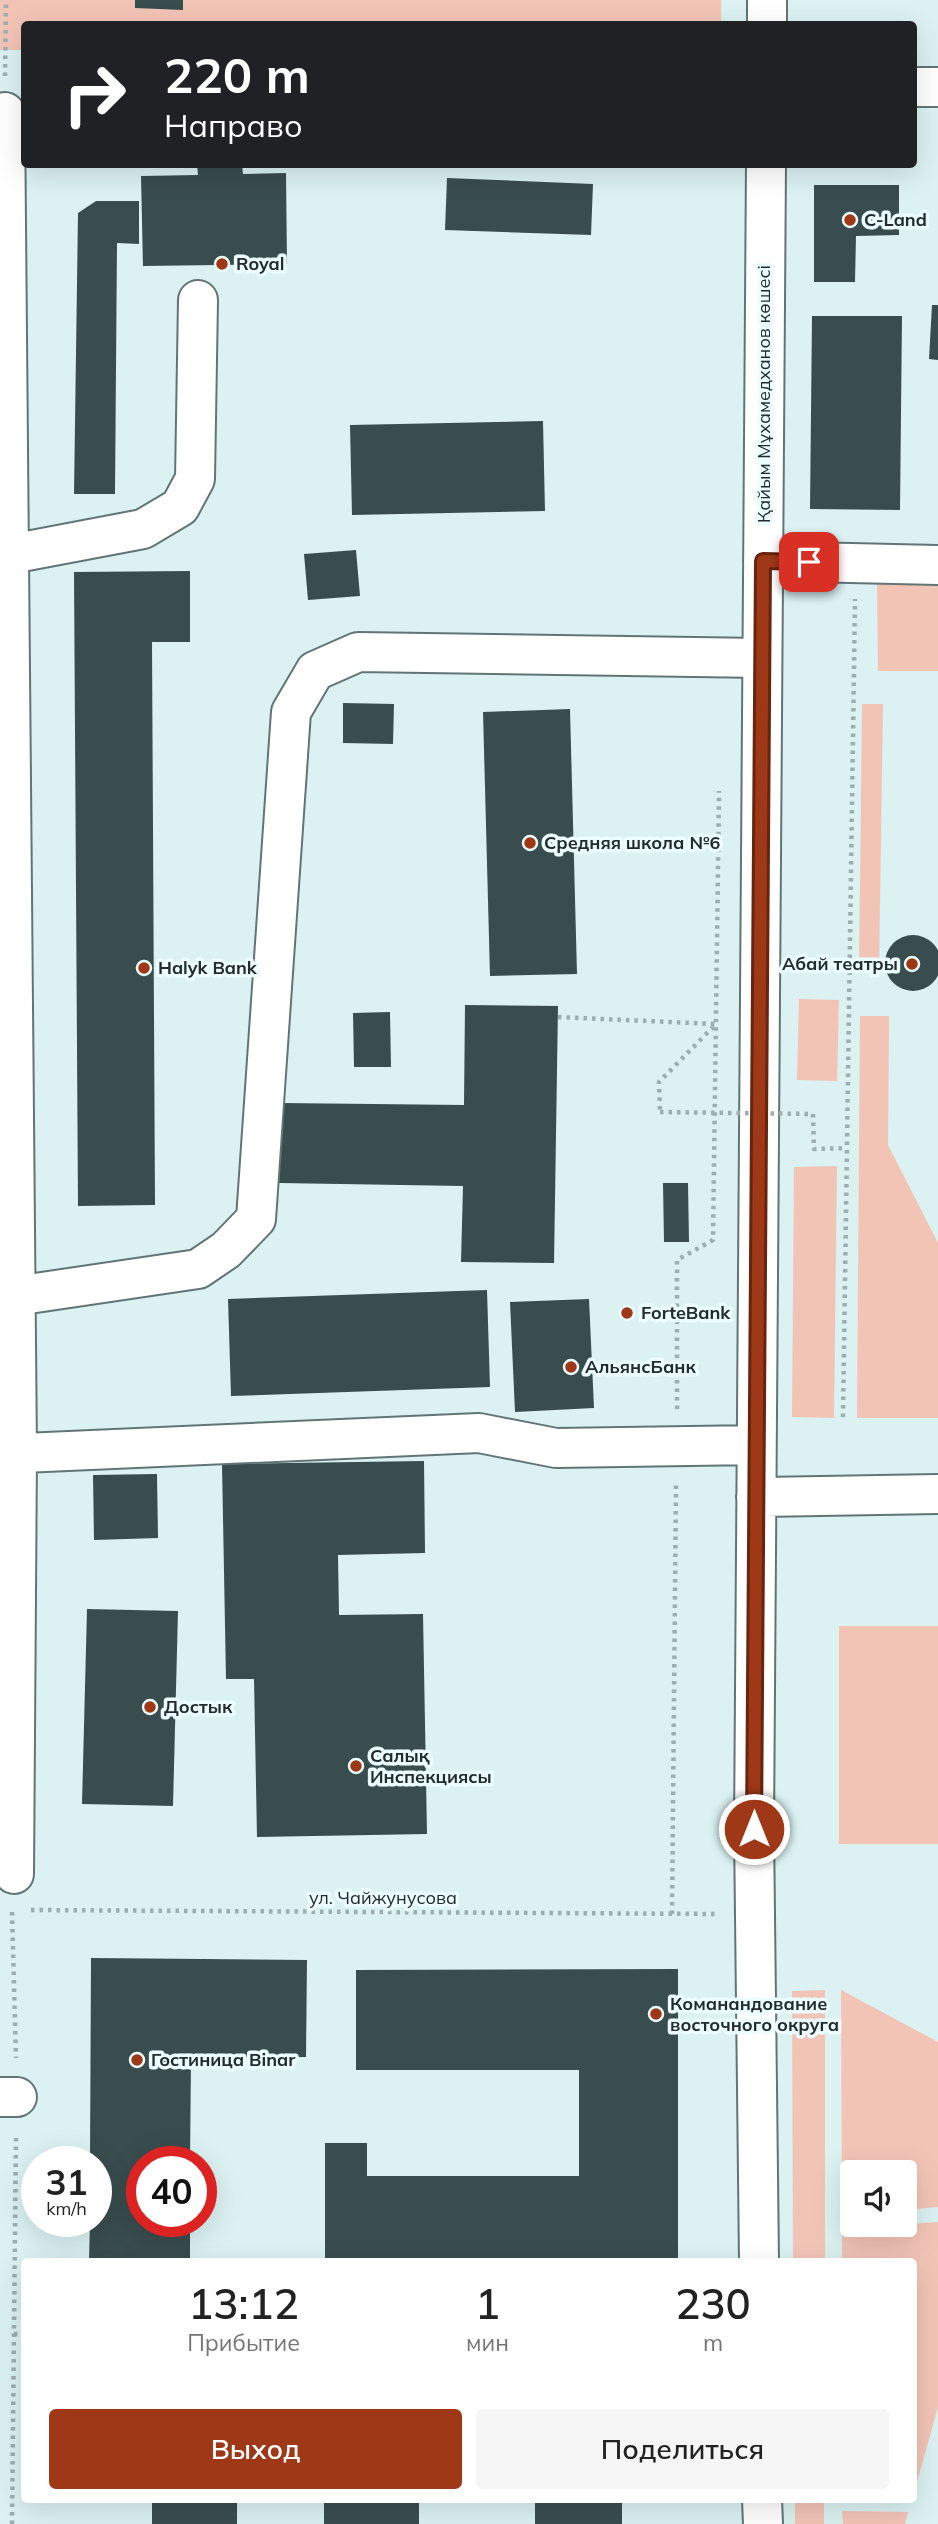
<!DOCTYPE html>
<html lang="ru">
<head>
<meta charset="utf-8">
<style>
  body { margin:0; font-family:Mulish,sans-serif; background:#f6f6f6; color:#222; height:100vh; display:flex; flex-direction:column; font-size:26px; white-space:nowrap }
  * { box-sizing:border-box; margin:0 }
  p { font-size:23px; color:#767676 }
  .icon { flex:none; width:38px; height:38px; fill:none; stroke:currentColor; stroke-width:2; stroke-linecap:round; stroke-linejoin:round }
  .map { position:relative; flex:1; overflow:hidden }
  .details { position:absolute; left:21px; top:2258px; width:896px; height:245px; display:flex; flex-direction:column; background:#fff; border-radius:7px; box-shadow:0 7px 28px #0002 }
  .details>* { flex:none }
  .guide { position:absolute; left:21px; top:21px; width:896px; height:147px; border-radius:7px; box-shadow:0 7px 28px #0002; background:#202124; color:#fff; overflow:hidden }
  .tools { position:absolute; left:840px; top:2160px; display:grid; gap:14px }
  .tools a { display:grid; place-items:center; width:77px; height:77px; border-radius:7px; background:#fff; box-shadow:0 7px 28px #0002; font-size:35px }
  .speed { position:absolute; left:21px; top:2146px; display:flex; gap:14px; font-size:35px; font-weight:700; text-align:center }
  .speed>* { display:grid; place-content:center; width:91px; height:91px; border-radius:50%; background:#fff; box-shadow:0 7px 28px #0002; line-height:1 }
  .speed small { font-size:18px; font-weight:400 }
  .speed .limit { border:10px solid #d22; background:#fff; color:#111 }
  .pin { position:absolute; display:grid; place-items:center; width:60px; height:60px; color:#fff; margin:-30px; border-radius:14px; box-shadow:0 4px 10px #0006 }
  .me { position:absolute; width:77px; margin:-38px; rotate:0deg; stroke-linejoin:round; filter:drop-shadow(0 0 5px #0008) }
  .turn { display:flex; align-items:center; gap:24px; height:147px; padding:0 28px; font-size:32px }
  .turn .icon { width:91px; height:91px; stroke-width:2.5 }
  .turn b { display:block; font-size:49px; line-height:60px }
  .eta { display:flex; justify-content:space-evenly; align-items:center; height:119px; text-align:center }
  .eta b { font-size:42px; font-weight:600; line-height:49px }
  .action { display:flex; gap:14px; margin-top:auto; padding:14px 28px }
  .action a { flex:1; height:80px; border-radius:7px; background:#9f3816; color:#fff; font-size:28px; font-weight:600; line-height:80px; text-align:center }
  .action a+a { background:#f6f6f6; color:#222 }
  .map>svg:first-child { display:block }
  .green { fill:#f2c4b6 }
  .building { fill:#3a4d4e }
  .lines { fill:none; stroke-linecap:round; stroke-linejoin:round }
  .minor-casing { stroke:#617577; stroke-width:42 }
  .path { stroke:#9caeaf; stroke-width:4.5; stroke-dasharray:3.5 5; stroke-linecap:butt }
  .minor { stroke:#fff; stroke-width:38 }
  .path-bridge { stroke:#9caeaf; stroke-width:4.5; stroke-dasharray:3.5 5; stroke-linecap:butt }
  .route-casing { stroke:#67240e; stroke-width:18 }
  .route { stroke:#9f3816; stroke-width:12 }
  .poi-dot { fill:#9f3816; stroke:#ebfdfe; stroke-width:2.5 }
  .labels { text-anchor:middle; stroke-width:7; stroke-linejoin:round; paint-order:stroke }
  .poi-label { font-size:18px; font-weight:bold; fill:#232b2c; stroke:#ebfdfe; text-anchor:start }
  .street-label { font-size:18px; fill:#232b2c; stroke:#ebfdfe }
</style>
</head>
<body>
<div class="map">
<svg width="938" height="2524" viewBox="0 0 938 2524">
  <rect width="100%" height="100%" fill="#dbf1f2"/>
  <!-- green -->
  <path class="green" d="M0 0H721V24H24V50H0Z
    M877 584H938V671H878Z
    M862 704H883L879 971H859Z
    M799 999 839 1000 837 1081 797 1080Z
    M860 1016H889L888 1145 938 1243V1418H857Z
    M837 1166 834 1418 792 1417 794 1167Z
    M839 1626H938V1844H839Z
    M825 1990V2261H793L792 1991Z
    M841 1990 938 2042V2207L905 2210V2172H852V2214L842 2215Z
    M938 2222V2407L914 2493V2261H842V2229Z
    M795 2499H824V2524H795Z
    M842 2511 908 2512 905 2524H843Z"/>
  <!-- building -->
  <path class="building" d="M135 0H183V10L135 8Z
    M197 164H242L243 174 286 173 287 264 143 266 141 176 198 175Z
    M447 178 593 184 591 235 445 230Z
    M814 185H899V235L856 236 855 282H814Z
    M96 201H139V244L117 243 115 494H74L78 213Z
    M932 305H938V360L929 359Z
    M812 316H902L900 510 810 509Z
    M543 421 545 511 352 515 350 425Z
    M356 550 360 596 308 600 304 554Z
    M190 571V642H152L155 1205 78 1206 74 572Z
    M343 703 394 704 393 744 343 743Z
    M570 709 577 974 490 976 483 712Z
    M885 963a28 28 0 1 1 56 0a28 28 0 1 1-56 0Z
    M465 1005 558 1006 554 1263 461 1262 463 1186 279 1183 280 1103 464 1105Z
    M390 1012 391 1067H354L353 1013Z
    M663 1183H688L689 1242H664Z
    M487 1290 490 1387 231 1396 228 1299Z
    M589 1299 594 1408 515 1412 510 1302Z
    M424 1461 425 1553 338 1555 339 1615 423 1614 427 1834 257 1837 254 1679H226L222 1464Z
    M157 1474 158 1538 94 1540 93 1475Z
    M87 1609 178 1611 173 1806 82 1804Z
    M91 1958 307 1960 306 2057H191L190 2161H142V2221H190V2261H89L90 2221H96V2161H90Z
    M678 1969V2261H325V2143H367V2176H579V2070H356V1970Z
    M152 2499H237V2524H152Z
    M324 2499H419V2524H324Z
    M535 2499H622V2524H535Z"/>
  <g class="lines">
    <!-- minor casing -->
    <g class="minor-casing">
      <path id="minor" d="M767 24V0
        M914 87H938
        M5 112 17 1453 14 1874
        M0 556 143 529 180 507 195 479 198 300
        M763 561 938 565
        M15 1296 198 1269 226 1250 256 1219 291 712 315 671 358 652 762 658
        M0 1454 479 1433 556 1448 756 1445
        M756 1497 938 1494
        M0 2097H17
        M759 2261 754 1829 766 164
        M762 2499 763 2524"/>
    </g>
    <!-- path -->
    <path class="path" d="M5 76 6 0
      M558 1017 716 1024 659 1082 660 1112
      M813 1114 814 1149 847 1148
      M677 1409V1260L713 1240 719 791
      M843 1417 855 599
      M31 1910 719 1914
      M12 1912 16 2058
      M672 1914 676 1484
      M14 2334H24
      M12 2524 16 2136"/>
    <!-- minor -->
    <use href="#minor" class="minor"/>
    <!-- path-bridge -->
    <path class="path-bridge" d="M660 1112 813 1114"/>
  </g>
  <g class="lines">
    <!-- route casing -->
    <g class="route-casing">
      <path id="route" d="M754 1829 763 561 809 562"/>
    </g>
    <!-- route -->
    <use href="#route" class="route"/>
  </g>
  <!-- markers -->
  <g class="poi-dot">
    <circle cx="850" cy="220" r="7"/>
    <circle cx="222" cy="264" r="7"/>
    <circle cx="530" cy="843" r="7"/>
    <circle cx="912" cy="964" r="7"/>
    <circle cx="144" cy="968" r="7"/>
    <circle cx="627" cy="1313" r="7"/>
    <circle cx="571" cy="1367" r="7"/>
    <circle cx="150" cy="1707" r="7"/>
    <circle cx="356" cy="1766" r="7"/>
    <circle cx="656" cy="2014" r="7"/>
    <circle cx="137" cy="2060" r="7"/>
  </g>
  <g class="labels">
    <!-- poi labels -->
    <g class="poi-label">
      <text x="864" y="226">C-Land</text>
      <text x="236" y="270">Royal</text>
      <text x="544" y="849">Средняя школа №6</text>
      <text x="898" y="970" text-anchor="end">Абай театры</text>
      <text x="158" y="974">Halyk Bank</text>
      <text x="641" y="1319">ForteBank</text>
      <text x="585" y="1373">АльянсБанк</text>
      <text x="164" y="1713">Достык</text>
      <text x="370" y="1762">Салық<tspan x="370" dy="21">Инспекциясы</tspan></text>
      <text x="670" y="2010">Команандование<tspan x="670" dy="21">восточного округа</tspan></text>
      <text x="151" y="2066">Гостиница Binar</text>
    </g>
    <!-- street labels -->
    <g class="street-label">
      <text transform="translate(764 394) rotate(-90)" y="6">Қайым Мұхамедханов көшесі</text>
      <text x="383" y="1904">ул. Чайжунусова</text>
    </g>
  </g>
</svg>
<div class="tools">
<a><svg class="icon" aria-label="sound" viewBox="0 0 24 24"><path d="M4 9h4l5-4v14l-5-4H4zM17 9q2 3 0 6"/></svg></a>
</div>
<div class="speed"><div>31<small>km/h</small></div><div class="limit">40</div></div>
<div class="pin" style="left:809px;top:562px;background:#d93025"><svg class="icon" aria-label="arrive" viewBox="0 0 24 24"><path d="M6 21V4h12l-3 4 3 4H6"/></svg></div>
<svg class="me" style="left:754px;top:1829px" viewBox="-20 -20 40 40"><circle r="17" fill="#9f3816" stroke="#fff" stroke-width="3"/><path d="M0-11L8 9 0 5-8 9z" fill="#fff"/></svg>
<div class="guide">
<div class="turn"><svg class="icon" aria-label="right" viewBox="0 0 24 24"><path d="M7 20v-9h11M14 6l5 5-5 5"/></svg><div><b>220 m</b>Направо</div></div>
</div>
<section class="details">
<div class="eta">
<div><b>13:12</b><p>Прибытие</p></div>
<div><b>1</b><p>мин</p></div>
<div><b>230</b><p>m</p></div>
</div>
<div class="action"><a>Выход</a><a>Поделиться</a></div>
</section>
</div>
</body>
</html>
